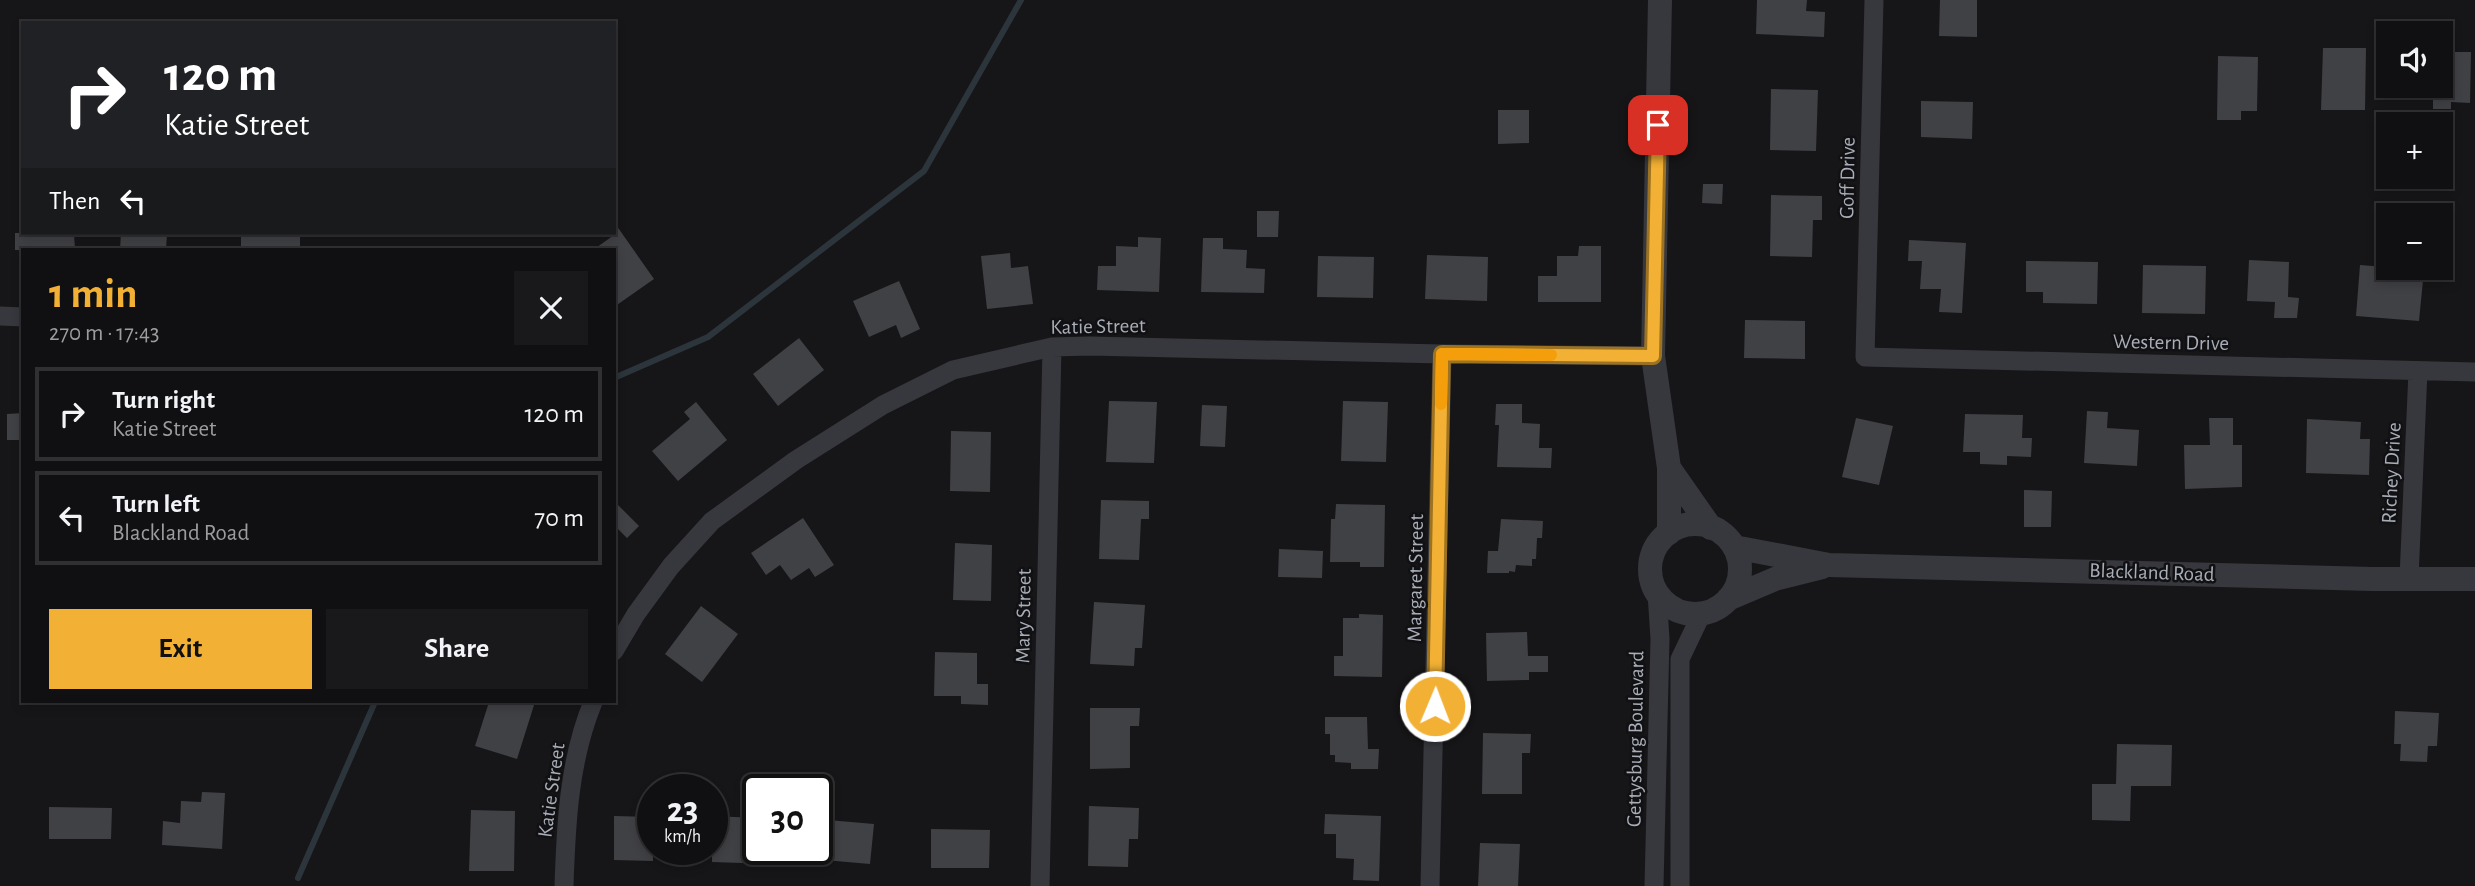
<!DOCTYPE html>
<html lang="en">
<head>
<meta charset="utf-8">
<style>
  body { margin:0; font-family:"Alegreya Sans",sans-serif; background:#19191b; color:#f1f3f6; height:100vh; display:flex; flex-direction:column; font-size:26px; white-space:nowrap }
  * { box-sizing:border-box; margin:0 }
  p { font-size:23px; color:#9c9d9f }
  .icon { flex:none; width:38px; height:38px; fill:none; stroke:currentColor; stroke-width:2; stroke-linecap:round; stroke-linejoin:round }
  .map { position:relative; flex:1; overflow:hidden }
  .details { position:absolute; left:21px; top:248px; width:595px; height:455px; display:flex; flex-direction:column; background:#101012; border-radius:0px; box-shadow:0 4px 10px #0003,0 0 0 2px #303032 }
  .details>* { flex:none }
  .top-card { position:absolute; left:21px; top:21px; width:595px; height:214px; border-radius:0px; box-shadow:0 4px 10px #0003,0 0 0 2px #303032; background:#202124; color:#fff; overflow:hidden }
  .buttons { position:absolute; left:2376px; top:21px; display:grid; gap:14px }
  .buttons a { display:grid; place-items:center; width:77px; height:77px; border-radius:0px; background:#101012; box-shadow:0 4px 10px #0003,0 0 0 2px #303032; font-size:35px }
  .speed { position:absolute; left:637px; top:774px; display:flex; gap:14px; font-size:35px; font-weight:700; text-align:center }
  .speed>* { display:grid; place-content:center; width:91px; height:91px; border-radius:50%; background:#101012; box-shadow:0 4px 10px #0003,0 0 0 2px #303032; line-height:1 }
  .speed small { font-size:18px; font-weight:400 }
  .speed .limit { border:4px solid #111; border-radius:10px; background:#fff; color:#111 }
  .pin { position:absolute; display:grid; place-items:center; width:60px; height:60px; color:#fff; margin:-30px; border-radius:14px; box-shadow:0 4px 10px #0006 }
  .me { position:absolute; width:77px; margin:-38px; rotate:1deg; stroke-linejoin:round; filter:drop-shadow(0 0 5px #0008) }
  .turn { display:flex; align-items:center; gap:24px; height:147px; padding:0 28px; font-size:32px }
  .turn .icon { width:91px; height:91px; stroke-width:2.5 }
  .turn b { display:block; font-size:49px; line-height:60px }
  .then { display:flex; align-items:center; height:66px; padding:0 28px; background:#0003; gap:14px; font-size:26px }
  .round { display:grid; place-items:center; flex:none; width:74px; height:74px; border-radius:0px; background:#19191b }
  .summary { display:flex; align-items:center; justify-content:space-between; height:119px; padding:0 28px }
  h1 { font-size:42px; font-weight:600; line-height:52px; color:#f2b134 }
  .primary-button { display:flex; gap:14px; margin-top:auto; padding:14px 28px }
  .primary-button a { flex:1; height:80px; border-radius:0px; background:#f2b134; color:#111; font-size:28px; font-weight:600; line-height:80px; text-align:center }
  .primary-button a+a { background:#19191b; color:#f1f3f6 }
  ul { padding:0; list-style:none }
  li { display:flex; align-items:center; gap:21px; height:94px; margin:0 14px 10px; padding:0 14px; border:4px solid #303032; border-radius:0px }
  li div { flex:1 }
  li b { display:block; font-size:26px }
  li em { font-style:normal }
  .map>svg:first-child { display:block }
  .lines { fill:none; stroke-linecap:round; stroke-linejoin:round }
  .stream { stroke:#2c353c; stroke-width:6 }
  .building { fill:#404145 }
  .minor { stroke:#37383d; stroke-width:19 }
  .tertiary { stroke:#37383d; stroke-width:24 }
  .route-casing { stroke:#9d7322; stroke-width:18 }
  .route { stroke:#f2b134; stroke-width:12 }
  .slow { stroke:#f59e0b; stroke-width:12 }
  .labels { text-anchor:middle; stroke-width:5; stroke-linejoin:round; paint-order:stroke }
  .street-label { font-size:21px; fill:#a8adb8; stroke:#111113 }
</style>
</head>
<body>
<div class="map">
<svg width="2475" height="886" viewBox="0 0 2475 886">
  <rect width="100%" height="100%" fill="#161618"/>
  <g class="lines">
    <!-- stream -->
    <path class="stream" d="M614 378 708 337 924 171 1021 0
      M298 878 375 702"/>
  </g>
  <!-- building -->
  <path class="building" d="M1757 0H1807L1806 11 1825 12 1824 37 1756 34Z
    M1940 0H1977V37L1939 36Z
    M2323 48H2366L2365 110H2321Z
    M2441 52H2471L2470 103 2451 102V109H2433V86H2441Z
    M2218 56 2258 57 2257 111H2241V120H2217Z
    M1771 89 1818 90 1816 151 1770 150Z
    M1921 101 1973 102 1972 139 1921 137Z
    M1498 110H1529V143L1498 144Z
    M1703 184H1723L1722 204 1702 203Z
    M1771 195 1822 196V220H1813L1812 257 1770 256Z
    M1257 211H1279L1278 237H1257Z
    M614 222 654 279 614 307V250H593L614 235Z
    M15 233H74L75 250H15Z
    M121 233 167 234 166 250H120Z
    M241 233H300V250H241Z
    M1138 237 1161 238 1159 292 1097 290 1098 266H1116V246L1138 247Z
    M1203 238H1223V249L1247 250 1246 268 1265 269 1264 293 1201 292Z
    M1909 240 1966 243 1962 313 1939 312 1941 289H1920L1922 261H1908Z
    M1579 246H1601V302H1538V276H1557V256H1578Z
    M1010 253 1011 268 1028 266 1033 304 987 309 981 256Z
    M1427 255 1488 257 1487 301 1425 299Z
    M1318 256 1374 257 1373 298 1317 297Z
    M2249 260 2289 262 2288 297 2299 298 2297 318H2274L2275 302 2247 301Z
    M2026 261 2098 262 2097 304 2043 303V292H2026Z
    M2143 265 2206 266 2205 314 2142 313Z
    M2360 265 2424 270 2419 321 2356 316Z
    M899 281 920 329 901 338 896 325 869 337 853 301Z
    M1745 320 1805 321V359L1744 358Z
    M799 338 824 370 778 406 753 374Z
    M1109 401 1157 402 1154 463 1106 462Z
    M1343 401 1388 402 1386 462 1341 461Z
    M696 402 727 440 678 481 652 451 690 419 684 412Z
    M1496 404H1522V423L1540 424 1539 448H1552L1551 468 1497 467 1499 425H1495Z
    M1202 405 1227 406 1225 447 1200 446Z
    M2087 411 2108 412 2107 428 2139 430 2137 466 2084 463Z
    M23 413V440H7V414Z
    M1965 414 2023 415 2022 438H2032L2031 457 2007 456V465L1980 464V452H1963Z
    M1856 418 1893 426 1879 485 1842 477Z
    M2209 418H2233V445H2242V487L2185 489 2184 445H2210Z
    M2307 419 2361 422 2360 439H2370L2369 475 2306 473Z
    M951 431 991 432 990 492 950 491Z
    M2024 490 2052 491 2051 527H2024Z
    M1101 500 1149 501V519H1141L1139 560 1099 559Z
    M614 501 639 526 627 538 614 525Z
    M1336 504 1385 505 1384 567H1360V562H1330L1331 519H1335Z
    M803 518 834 565 815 577 809 568 791 580 780 565 766 575 751 553Z
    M1501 519 1543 521 1542 538H1537L1536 559H1532V566L1516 565 1515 572 1509 571V573H1487L1488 551H1498Z
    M955 543 992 545 991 601 953 600Z
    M1279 549 1323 551 1322 578 1278 577Z
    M1094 602 1145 605 1142 648H1135L1134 666 1090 664Z
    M701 606 738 634 702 682 665 654Z
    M1359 614 1383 615 1382 677 1334 676V656H1343V618H1359Z
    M1527 632 1528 656H1548V672H1529V680L1487 681 1486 633Z
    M935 652 977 653V684H988V705L961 704V696H934Z
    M489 702H535L517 759 475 746Z
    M1090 708H1140L1139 726H1130V768L1090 769Z
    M2395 711 2439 713 2437 746H2428L2427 762 2400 761 2401 744H2394Z
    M1325 717H1367L1368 749H1379L1378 769H1351V763L1335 762V755H1330V734H1325Z
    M1483 733 1531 734 1530 753H1522V794H1482Z
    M2117 744 2172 745 2171 786H2131L2130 821 2092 820V784H2116Z
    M202 792 225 793 222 849 162 845 163 821 180 823 181 801 201 802Z
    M1089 806 1139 808 1138 839H1129L1128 867 1088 866Z
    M49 807 112 808 111 839H49Z
    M471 810 515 811 514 871H469Z
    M1325 814 1381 816 1379 881 1353 880 1354 859 1336 858V834H1324Z
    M614 816 653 817V861L614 860Z
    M712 816 758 818V849H771L770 864 712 862Z
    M828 820 874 824 870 864 824 860Z
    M931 829 990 830 989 868H931Z
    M1480 843 1520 844 1518 886H1478Z"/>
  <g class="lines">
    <!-- minor -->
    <path class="minor" d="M1874 0 1865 357 2475 372
      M0 316 23 317
      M2409 578 2418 371
      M614 651 636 614 671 566 712 521 796 460 883 405 953 370 1052 347 1090 346 1442 354 1653 356
      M564 886C566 824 569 760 593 702
      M1040 886 1052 347
      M1430 886 1442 354
      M1654 886 1660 639 1657 593
      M1680 886V659L1702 613"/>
    <!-- tertiary -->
    <path class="tertiary" d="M1660 0 1653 356 1669 468V533
      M1669 468 1711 528
      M1650 569a45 45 0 1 1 90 0a45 45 0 1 1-90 0Z
      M1734 547 1829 565 2372 579H2475
      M1728 599 1775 579 1822 567"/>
  </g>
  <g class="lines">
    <!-- route casing -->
    <g class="route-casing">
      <path id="route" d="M1435 706 1442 354 1653 356 1658 125"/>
    </g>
    <!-- route -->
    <use href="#route" class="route"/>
    <!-- slow -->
    <path class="slow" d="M1441 404 1442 354 1551 355"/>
  </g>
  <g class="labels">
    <!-- street labels -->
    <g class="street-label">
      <text transform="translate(1847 178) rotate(-89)" y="7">Goff Drive</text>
      <text transform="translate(1098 326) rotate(-1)" y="7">Katie Street</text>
      <text transform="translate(2171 342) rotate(1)" y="7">Western Drive</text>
      <text transform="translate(2391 473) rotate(-87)" y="7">Richey Drive</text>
      <text transform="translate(2152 572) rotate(2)" y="7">Blackland Road</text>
      <text transform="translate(1415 578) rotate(-89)" y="7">Margaret Street</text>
      <text transform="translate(1023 616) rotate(-89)" y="7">Mary Street</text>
      <text transform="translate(1635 739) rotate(-89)" y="7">Gettysburg Boulevard</text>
      <text transform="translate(551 790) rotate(-82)" y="7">Katie Street</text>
    </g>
  </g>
</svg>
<div class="buttons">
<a><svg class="icon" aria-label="sound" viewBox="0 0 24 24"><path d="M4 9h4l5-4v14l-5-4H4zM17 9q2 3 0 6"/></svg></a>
<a>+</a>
<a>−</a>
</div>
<div class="speed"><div>23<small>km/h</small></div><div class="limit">30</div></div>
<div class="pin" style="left:1658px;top:125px;background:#d93025"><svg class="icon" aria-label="arrive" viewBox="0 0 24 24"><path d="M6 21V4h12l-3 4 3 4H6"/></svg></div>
<svg class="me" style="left:1435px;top:706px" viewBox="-20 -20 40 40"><circle r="17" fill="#f2b134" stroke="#fff" stroke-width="3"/><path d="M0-11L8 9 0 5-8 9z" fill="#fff"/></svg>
<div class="top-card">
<div class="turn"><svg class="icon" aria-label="right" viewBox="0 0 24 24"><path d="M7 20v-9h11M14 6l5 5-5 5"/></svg><div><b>120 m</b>Katie Street</div></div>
<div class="then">Then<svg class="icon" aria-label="left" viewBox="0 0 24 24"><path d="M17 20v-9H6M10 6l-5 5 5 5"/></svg></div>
</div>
<section class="details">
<div class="summary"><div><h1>1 min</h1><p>270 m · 17:43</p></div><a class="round"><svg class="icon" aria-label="close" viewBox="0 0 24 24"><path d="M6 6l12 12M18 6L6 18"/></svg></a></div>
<ul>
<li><svg class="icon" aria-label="right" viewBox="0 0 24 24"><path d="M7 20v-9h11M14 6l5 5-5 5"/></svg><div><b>Turn right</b><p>Katie Street</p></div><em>120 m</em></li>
<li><svg class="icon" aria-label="left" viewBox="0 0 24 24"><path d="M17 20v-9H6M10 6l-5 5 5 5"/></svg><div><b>Turn left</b><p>Blackland Road</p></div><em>70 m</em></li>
</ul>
<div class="primary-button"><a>Exit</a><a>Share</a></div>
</section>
</div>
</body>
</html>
